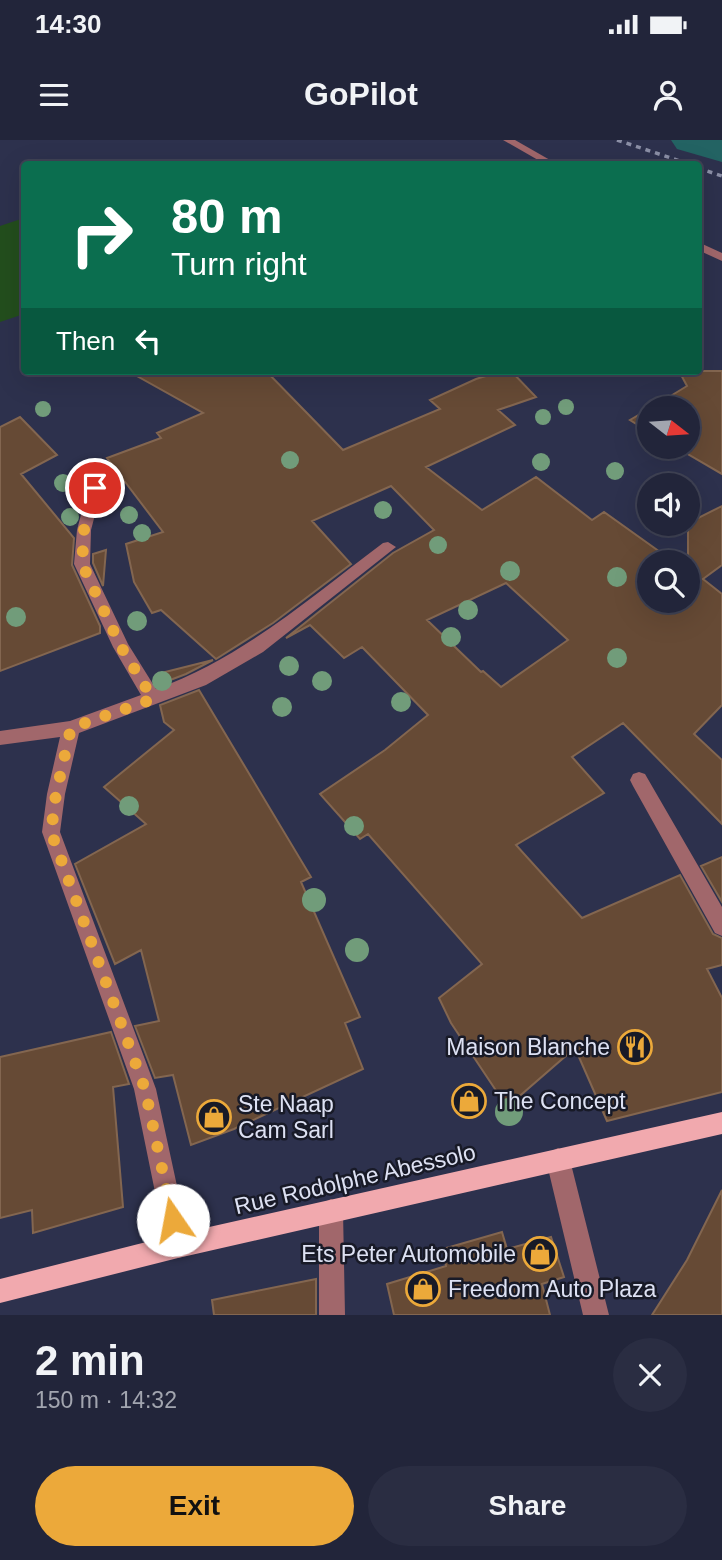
<!DOCTYPE html>
<html lang="en">
<head>
<meta charset="utf-8">
<style>
  body { margin:0; font-family:Helvetica,sans-serif; background:#2a2d42; color:#f1f3f6; height:100vh; display:flex; flex-direction:column; font-size:26px; white-space:nowrap }
  * { box-sizing:border-box; margin:0 }
  p { font-size:23px; color:#a2a5af }
  .icon { flex:none; width:38px; height:38px; fill:none; stroke:currentColor; stroke-width:2; stroke-linecap:round; stroke-linejoin:round }
  .map { position:relative; height:1175px; overflow:hidden }
  .side { display:flex; flex-direction:column; background:#22253a; flex:1 }
  .side>* { flex:none }
  .top-card { position:absolute; left:21px; top:21px; width:681px; height:214px; border-radius:7px; box-shadow:0 7px 28px #0002,0 0 0 2px #3f4254; background:#0b6e4f; color:#fff; overflow:hidden }
  .needle { width:46px; rotate:107deg }
  .tools { position:absolute; left:637px; top:256px; display:grid; gap:14px }
  .tools a { display:grid; place-items:center; width:63px; height:63px; border-radius:50%; background:#22253a; box-shadow:0 7px 28px #0002,0 0 0 2px #3f4254; font-size:35px }
  .pin { position:absolute; display:grid; place-items:center; width:60px; height:60px; color:#fff; margin:-30px; border:4px solid #fff; border-radius:50%; box-shadow:0 2px 7px #0007 }
  .me { position:absolute; width:77px; margin:-38px; rotate:348deg; stroke-linejoin:round; filter:drop-shadow(0 0 5px #0008) }
  .turn { display:flex; align-items:center; gap:24px; height:147px; padding:0 35px; font-size:32px }
  .turn .icon { width:91px; height:91px; stroke-width:2.5 }
  .turn b { display:block; font-size:49px; line-height:60px }
  .then { display:flex; align-items:center; height:66px; padding:0 35px; background:#0003; gap:14px; font-size:26px }
  .round { display:grid; place-items:center; flex:none; width:74px; height:74px; border-radius:37px; background:#2a2d42 }
  .head { display:flex; align-items:center; justify-content:space-between; height:119px; padding:0 35px }
  h1 { font-size:42px; font-weight:700; line-height:52px }
  .primary-button { display:flex; gap:14px; margin-top:auto; padding:14px 35px }
  .primary-button a { flex:1; height:80px; border-radius:42px; background:#eca93a; color:#111; font-size:28px; font-weight:700; line-height:80px; text-align:center }
  .primary-button a+a { background:#2a2d42; color:#f1f3f6 }
  .status { display:flex; justify-content:space-between; align-items:center; height:49px; padding:0 35px; background:#22253a; direction:ltr }
  .status svg { height:19px; fill:currentColor }
  header { display:flex; justify-content:space-between; align-items:center; height:91px; padding:0 35px; background:#22253a; font-size:32px; font-weight:700 }
  .map>svg:first-child { display:block }
  .green { fill:#234e1d }
  .lines { fill:none; stroke-linecap:round; stroke-linejoin:round }
  .river { fill:#236363; fill-rule:evenodd }
  .building { fill:#664a35; stroke:#836650; stroke-width:2; fill-rule:evenodd }
  .minor { fill:#a1676b; fill-rule:evenodd }
  .major { fill:#f1a9ae; fill-rule:evenodd }
  .rail { stroke:#8b8fa6; stroke-width:3.5; stroke-dasharray:5 5; stroke-linecap:butt }
  .tree { fill:#719c7a }
  .route { stroke:#eca93a; stroke-width:12; stroke-dasharray:0 21.6 }
  .labels { text-anchor:middle; stroke-width:5; stroke-linejoin:round; paint-order:stroke }
  .near-poi-label { font-size:23px; fill:#dde1f3; stroke:#181a27; text-anchor:start }
  .near-street-label { font-size:23px; fill:#dde1f3; stroke:#181a27 }
</style>
</head>
<body>
<div class="status"><b>14:30</b><svg viewBox="0 0 49 12"><path d="M0 12V9h3v3zM5 12V6h3v6zM10 12V3h3v9zM15 12V0h3v12zM26 1h20v11H26zM47 4h2v5h-2z"/></svg></div>
<header><svg class="icon" aria-label="menu" viewBox="0 0 24 24"><path d="M4 6h16M4 12h16M4 18h16"/></svg>GoPilot<svg class="icon" aria-label="person" viewBox="0 0 24 24"><circle cx="12" cy="8" r="4"/><path d="M4 21q1-7 8-7t8 7"/></svg></header>
<div class="map">
<svg width="722" height="1175" viewBox="0 0 722 1175">
  <rect width="100%" height="100%" fill="#2d314d"/>
  <!-- green -->
  <path class="green" d="M24 78V174L0 182V86Z"/>
  <g class="lines">
    <!-- river -->
    <path class="river" d="M671 0H722V22L677 9Z"/>
  </g>
  <!-- building -->
  <path class="building" d="M128 231H266L343 310 440 269 430 260 476 239 502 231H511L536 257 498 270 515 285 426 327 482 370 536 337 592 380 604 372 674 422H649V460H688V383L722 366V425L703 439 722 454V565L694 594 722 620V684L623 583 572 617 604 653 516 705 582 778 680 735 713 794 722 798V825L707 829 722 858V952L607 981 575 908 507 967 451 883 439 858 482 824 368 694 360 699 320 654 385 610 428 575 362 507 344 518 310 485 286 498 393 413 434 390 391 346 312 381 351 424 273 483 216 519 161 470 152 473 134 442 126 404 163 392 107 318 161 298 157 293 203 273ZM506 443 568 500 501 547 483 531 481 532 427 480Z
    M679 231H722V334L674 306H688V268H651L687 246Z
    M649 269V292L630 280Z
    M20 277 57 315 21 334 74 398 72 425 100 486V493L0 531V287Z
    M106 410 103 446 93 423V414Z
    M213 520 186 534 157 545V534Z
    M199 550 311 737 301 742 360 877 345 883 363 929 234 989 191 1005 173 935 155 938 135 886 159 881 141 810 115 824 75 724 146 684 104 647 174 590 164 582 160 565Z
    M722 717V762L701 726Z
    M111 892 129 944 113 947 123 1067 33 1093 32 1070 0 1078V917Z
    M722 1050V1175H652L687 1120Z
    M502 1092 507 1109 551 1097 564 1137 542 1144 550 1175H394L387 1144 446 1126 443 1109Z
    M316 1139V1175H214L212 1160Z"/>
  <g class="lines">
    <!-- minor -->
    <path class="minor" d="M503 0H515L557 24H545Z
      M698 102 722 113V121L698 110Z
      M93 320 100 325 102 348 91 390 90 424 128 504 156 549C242 518 310 458 383 403L388 402 396 407 263 512 206 545 79 593 65 654 60 692 156 949 190 1106 187 1115 178 1118 169 1115 166 1106 134 949 42 692 47 654 60 597 0 605V591L70 581 141 555 113 507 74 424 77 390 88 348 86 325Z
      M639 632 645 634 722 767V796L715 793 633 646 630 640 633 634Z
      M558 1008 566 1012 570 1020 609 1175H583L546 1020 550 1012Z
      M331 1059 339 1063 343 1071 345 1175H319V1071L323 1063Z"/>
    <!-- major -->
    <path class="major" d="M722 972V994L178 1118 0 1163V1139L178 1094Z"/>
    <!-- rail -->
    <path class="rail" d="M617 0 689 24
      M698 28 722 36"/>
  </g>
  <!-- trees -->
  <g class="tree">
    <circle cx="566" cy="267" r="8"/>
    <circle cx="43" cy="269" r="8"/>
    <circle cx="543" cy="277" r="8"/>
    <circle cx="290" cy="320" r="9"/>
    <circle cx="541" cy="322" r="9"/>
    <circle cx="615" cy="331" r="9"/>
    <circle cx="63" cy="343" r="9"/>
    <circle cx="383" cy="370" r="9"/>
    <circle cx="129" cy="375" r="9"/>
    <circle cx="70" cy="377" r="9"/>
    <circle cx="142" cy="393" r="9"/>
    <circle cx="438" cy="405" r="9"/>
    <circle cx="510" cy="431" r="10"/>
    <circle cx="617" cy="437" r="10"/>
    <circle cx="468" cy="470" r="10"/>
    <circle cx="16" cy="477" r="10"/>
    <circle cx="137" cy="481" r="10"/>
    <circle cx="451" cy="497" r="10"/>
    <circle cx="617" cy="518" r="10"/>
    <circle cx="289" cy="526" r="10"/>
    <circle cx="162" cy="541" r="10"/>
    <circle cx="322" cy="541" r="10"/>
    <circle cx="401" cy="562" r="10"/>
    <circle cx="282" cy="567" r="10"/>
    <circle cx="129" cy="666" r="10"/>
    <circle cx="354" cy="686" r="10"/>
    <circle cx="314" cy="760" r="12"/>
    <circle cx="357" cy="810" r="12"/>
    <circle cx="509" cy="972" r="14"/>
  </g>
  <g class="lines">
    <!-- route -->
    <path class="route" d="M95 348 84 390 82 424 121 507 153 559 71 588 56 654 51 692 145 949 173 1080"/>
  </g>
  <!-- icons -->
  <defs>
    <g id="restaurant-ring" transform="scale(1.75)"><circle r="9.5" fill="#181a27" stroke="#eca93a" stroke-width="1.5"/><path d="M-5-6h1v4h1v-4h1v4h1v-4h1v5L-1.5 .5V6h-2V.5L-5-1ZM5-6V6H3V1.5H1.5Q1.5-4 5-6Z" fill="#eca93a"/></g>
    <g id="shop-ring" transform="scale(1.75)"><circle r="9.5" fill="#181a27" stroke="#eca93a" stroke-width="1.5"/><path d="M-5-2.5h2.3a2.7 3.5 0 0 1 5.4 0H5L5.5 6h-11ZM-1.5-2.5h3a1.5 2.3 0 0 0-3 0Z" fill="#eca93a"/></g>
  </defs>
  <g fill-rule="evenodd">
    <use href="#restaurant-ring" x="635" y="907"/>
    <use href="#shop-ring" x="469" y="961"/>
    <use href="#shop-ring" x="214" y="977"/>
    <use href="#shop-ring" x="540" y="1114"/>
    <use href="#shop-ring" x="423" y="1149"/>
  </g>
  <g class="labels">
    <!-- near-poi labels -->
    <g class="near-poi-label">
      <text x="610" y="915" text-anchor="end">Maison Blanche</text>
      <text x="494" y="969">The Concept</text>
      <text x="238" y="972">Ste Naap<tspan x="238" dy="26">Cam Sarl</tspan></text>
      <text x="516" y="1122" text-anchor="end">Ets Peter Automobile</text>
      <text x="448" y="1157">Freedom Auto Plaza</text>
    </g>
    <!-- near-street labels -->
    <g class="near-street-label">
      <text transform="translate(355 1039) rotate(-13)" y="8">Rue Rodolphe Abessolo</text>
    </g>
  </g>
</svg>
<div class="tools">
<a><svg class="needle" viewBox="-14 -14 28 28"><path d="M0-13l5 13h-10z" fill="#e53935"/><path d="M0 13l5-13h-10z" fill="#a2a5af"/></svg></a>
<a><svg class="icon" aria-label="sound" viewBox="0 0 24 24"><path d="M4 9h4l5-4v14l-5-4H4zM17 9q2 3 0 6"/></svg></a>
<a><svg class="icon" aria-label="search" viewBox="0 0 24 24"><circle cx="10" cy="10" r="6"/><path d="M15 15l6 6"/></svg></a>
</div>
<div class="pin" style="left:95px;top:348px;background:#d93025"><svg class="icon" aria-label="arrive" viewBox="0 0 24 24"><path d="M6 21V4h12l-3 4 3 4H6"/></svg></div>
<svg class="me" style="left:173px;top:1080px" viewBox="-20 -20 40 40"><circle r="19" fill="#fff"/><path d="M0-13L10 11 0 6-10 11z" fill="#eca93a"/></svg>
<div class="top-card">
<div class="turn"><svg class="icon" aria-label="right" viewBox="0 0 24 24"><path d="M7 20v-9h11M14 6l5 5-5 5"/></svg><div><b>80 m</b>Turn right</div></div>
<div class="then">Then<svg class="icon" aria-label="left" viewBox="0 0 24 24"><path d="M17 20v-9H6M10 6l-5 5 5 5"/></svg></div>
</div>
</div>
<section class="side">
<div class="head"><div><h1>2 min</h1><p>150 m · 14:32</p></div><a class="round"><svg class="icon" aria-label="close" viewBox="0 0 24 24"><path d="M6 6l12 12M18 6L6 18"/></svg></a></div>
<div class="primary-button"><a>Exit</a><a>Share</a></div>
</section>
</body>
</html>
